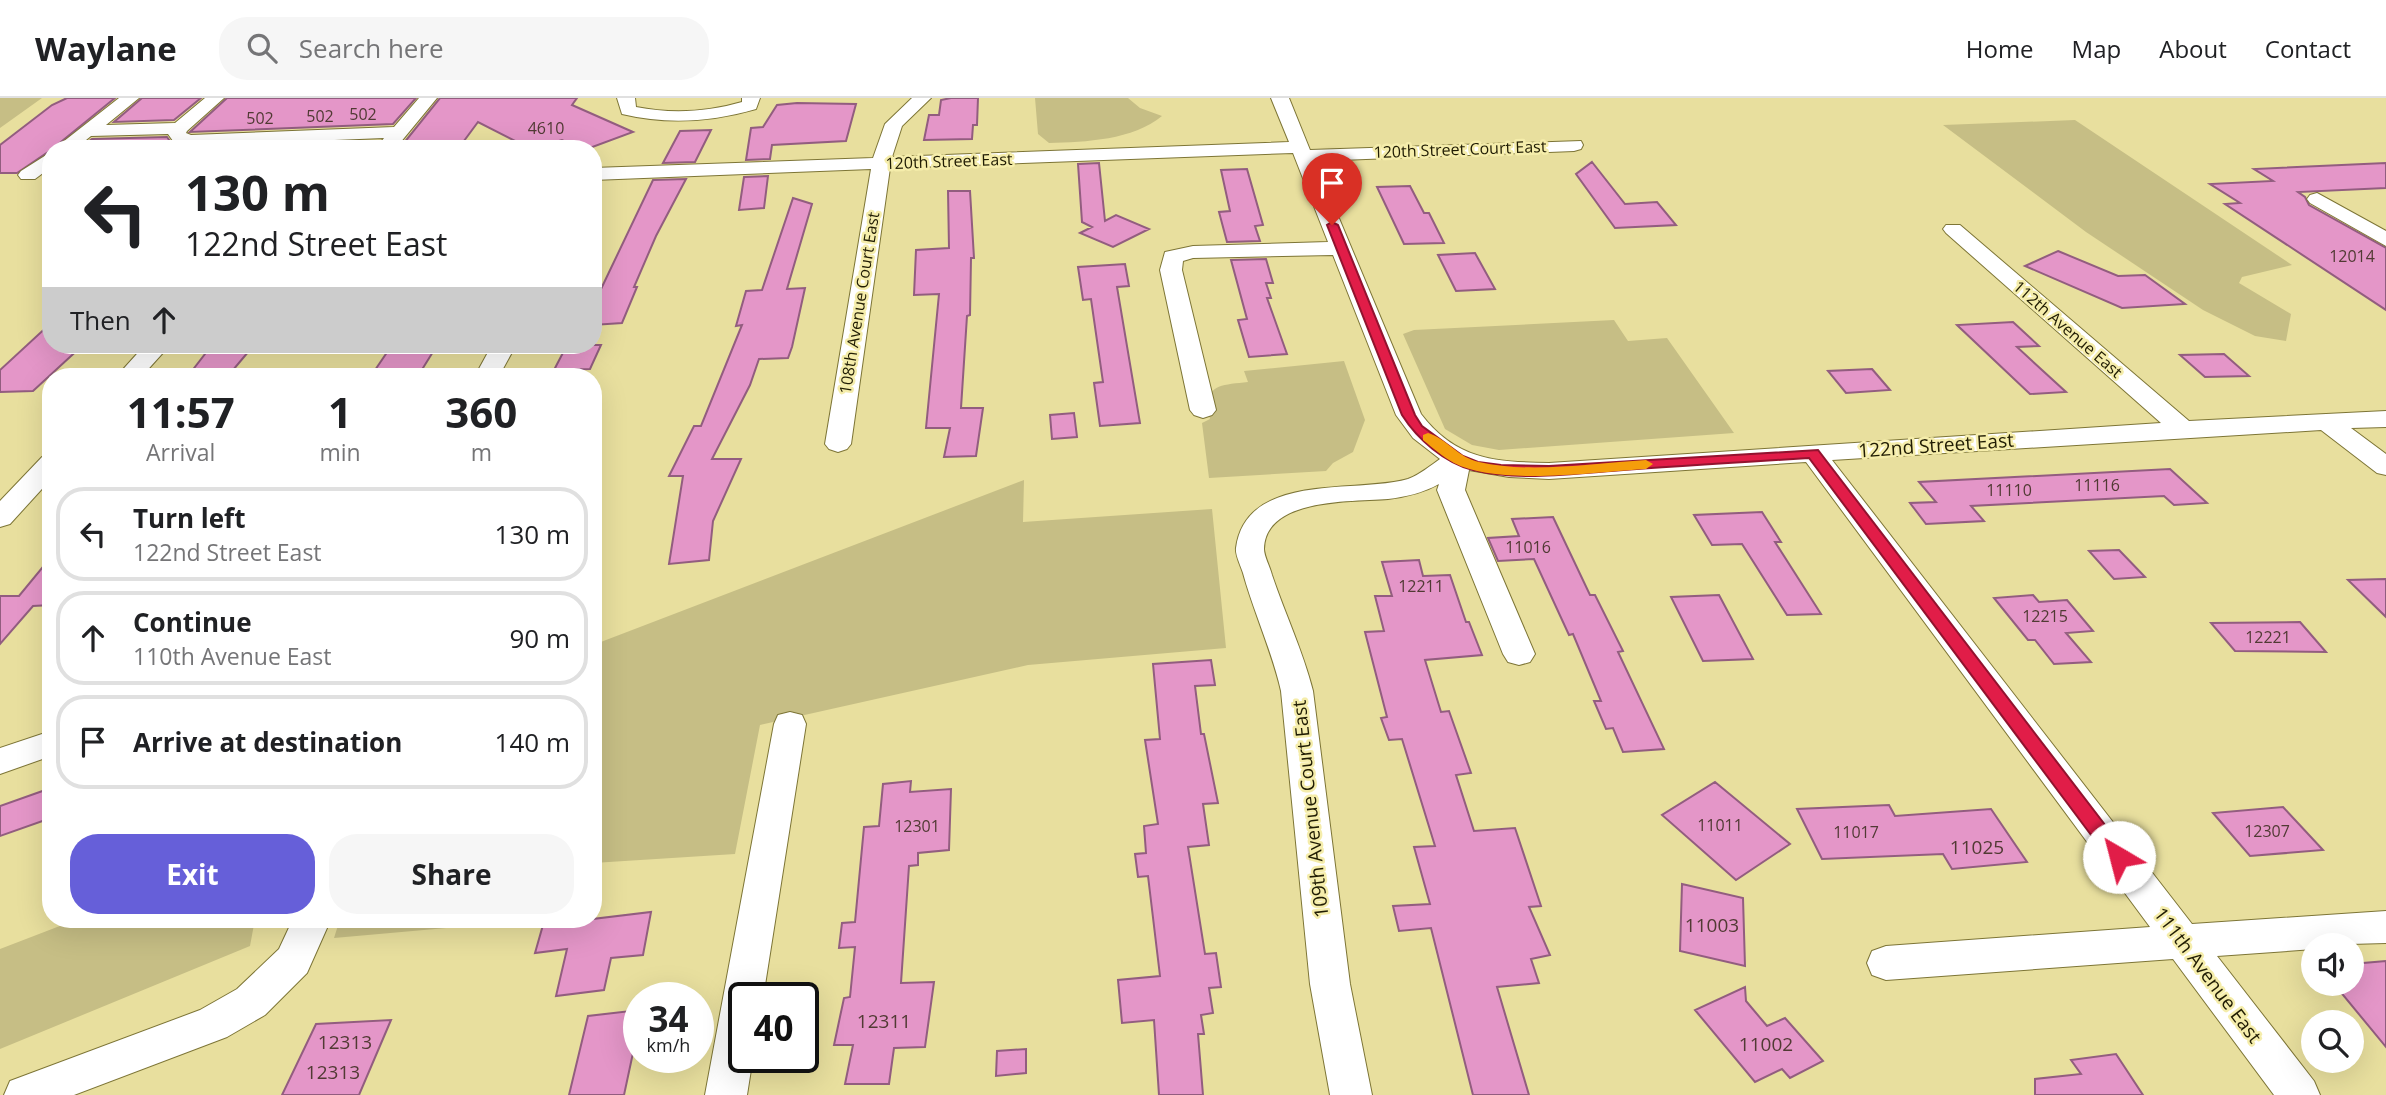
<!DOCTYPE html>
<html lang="en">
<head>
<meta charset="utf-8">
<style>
  body { margin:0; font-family:"Open Sans",sans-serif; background:#f6f6f6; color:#202124; height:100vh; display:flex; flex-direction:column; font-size:26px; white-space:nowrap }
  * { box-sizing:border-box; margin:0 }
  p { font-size:23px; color:#757577 }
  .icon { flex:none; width:38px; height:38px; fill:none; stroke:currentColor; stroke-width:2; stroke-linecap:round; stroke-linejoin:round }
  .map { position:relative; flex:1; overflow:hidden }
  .details { position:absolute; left:42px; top:270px; width:560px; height:560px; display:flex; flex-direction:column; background:#fff; border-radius:28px; box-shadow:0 7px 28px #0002 }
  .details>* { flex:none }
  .banner { position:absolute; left:42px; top:42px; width:560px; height:214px; border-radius:28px; box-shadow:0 7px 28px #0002; background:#fff; color:#202124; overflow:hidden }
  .fabs { position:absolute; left:2301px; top:835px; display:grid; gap:14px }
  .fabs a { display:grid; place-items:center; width:63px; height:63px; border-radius:50%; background:#fff; box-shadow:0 7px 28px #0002; font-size:35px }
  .speed { position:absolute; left:623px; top:884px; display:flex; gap:14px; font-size:35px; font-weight:700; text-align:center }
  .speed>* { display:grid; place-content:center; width:91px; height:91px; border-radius:50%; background:#fff; box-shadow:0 7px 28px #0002; line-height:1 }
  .speed small { font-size:18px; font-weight:400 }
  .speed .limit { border:4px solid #111; border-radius:10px; background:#fff; color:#111 }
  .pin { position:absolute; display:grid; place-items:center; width:60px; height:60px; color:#fff; margin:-72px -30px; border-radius:50% 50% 50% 0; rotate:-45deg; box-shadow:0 0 7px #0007 }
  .pin .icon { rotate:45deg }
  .me { position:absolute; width:77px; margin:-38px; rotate:323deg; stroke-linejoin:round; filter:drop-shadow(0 0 5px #0008) }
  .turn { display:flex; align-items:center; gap:24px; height:147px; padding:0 28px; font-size:32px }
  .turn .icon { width:91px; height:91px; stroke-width:2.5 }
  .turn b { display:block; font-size:49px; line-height:60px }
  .then { display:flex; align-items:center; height:66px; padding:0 28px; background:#0003; gap:14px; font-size:26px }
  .eta { display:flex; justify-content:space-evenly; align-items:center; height:119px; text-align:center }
  .eta b { font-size:42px; font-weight:700; line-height:49px }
  .action { display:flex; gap:14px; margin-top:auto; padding:14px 28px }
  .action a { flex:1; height:80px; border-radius:28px; background:#665fd9; color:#fff; font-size:28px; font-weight:700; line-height:80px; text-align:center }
  .action a+a { background:#f6f6f6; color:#202124 }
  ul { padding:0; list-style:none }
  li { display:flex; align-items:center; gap:21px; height:94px; margin:0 14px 10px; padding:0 14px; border:4px solid #e0e0e0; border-radius:28px }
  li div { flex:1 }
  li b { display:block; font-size:26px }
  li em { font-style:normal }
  header { display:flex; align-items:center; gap:42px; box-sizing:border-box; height:98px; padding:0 35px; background:#fff; border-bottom:2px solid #e0e0e0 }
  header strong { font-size:33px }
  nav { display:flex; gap:38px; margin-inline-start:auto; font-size:24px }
  .search { width:490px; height:63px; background:#f6f6f6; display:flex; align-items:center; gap:18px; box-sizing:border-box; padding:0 24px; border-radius:28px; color:#757577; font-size:26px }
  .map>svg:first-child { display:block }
  .green { fill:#c6be85 }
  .building { fill:#e496c8; stroke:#925d7f; stroke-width:2 }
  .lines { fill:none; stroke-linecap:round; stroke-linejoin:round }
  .minor-casing { stroke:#7d7536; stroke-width:2 }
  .minor { fill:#fff; fill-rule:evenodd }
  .route { fill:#e11d48; stroke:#92132f; stroke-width:2 }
  .slow { fill:#f59e0b }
  .labels { text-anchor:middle; stroke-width:5; stroke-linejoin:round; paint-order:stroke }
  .number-label { font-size:16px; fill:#513a34 }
  .far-street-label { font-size:16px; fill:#201c03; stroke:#f5edab }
  .street-label { font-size:19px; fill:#201c03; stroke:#f5edab }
  .near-number-label { font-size:19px; fill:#513a34 }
</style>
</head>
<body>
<header>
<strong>Waylane</strong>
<div class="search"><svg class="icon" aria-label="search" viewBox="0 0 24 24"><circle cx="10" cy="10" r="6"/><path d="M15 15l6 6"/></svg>Search here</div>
<nav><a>Home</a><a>Map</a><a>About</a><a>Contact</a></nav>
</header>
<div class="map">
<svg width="2386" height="997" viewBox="0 0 2386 997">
  <rect width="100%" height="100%" fill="#e8df9e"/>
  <!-- green -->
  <path class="green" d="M0 0H42L0 30Z
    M1035 0H1128L1140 10 1162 18C1133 42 1086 44 1049 45L1038 36Z
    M2075 22 2292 167 2242 179 2239 185 2291 216 2286 243 2255 238 2203 212 2086 134 1943 27Z
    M1614 222 1628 243 1667 240 1734 335 1499 352 1472 347 1445 331 1403 236 1414 232Z
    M1344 263 1365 322 1353 354 1333 365 1326 373 1209 380 1202 325 1210 321C1202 287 1219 287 1248 284L1244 273Z
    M1024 382 1023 424 1212 411 1226 550 1028 567 760 627 735 756 593 765V547Z
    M78 821H255L250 848 0 951V851Z
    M340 821H471L469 828 334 840Z"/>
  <!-- building -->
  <path class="building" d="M67 0H115L51 52 17 75H0V47L52 7Z
    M142 0H201L174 22 114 24Z
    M227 0H416L393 26 190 34Z
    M440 0H577L572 7 633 34 587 51H580L562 42 531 51 478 24 458 51H399Z
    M951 0H978L977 27H973L972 41 924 42 929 17H939L941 2Z
    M797 5 856 6 846 43 772 47 770 61 746 62 751 30 763 29 777 7Z
    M711 32 695 64 663 65 680 33Z
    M167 39 172 46 189 51 379 43 377 51H79L92 41Z
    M1592 64 1625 106 1657 104 1676 127 1615 130 1576 76Z
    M1099 65 1105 123 1116 117 1149 131 1113 149 1080 135 1092 129 1082 124 1078 66Z
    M2386 65V90L2298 94 2305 99 2309 107 2386 150V212L2225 106 2240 105 2210 86 2273 83 2254 71Z
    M1247 71 1263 127 1255 128 1260 143 1227 144 1219 114 1230 113 1221 72Z
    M768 78 764 110 739 112 744 79Z
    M686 81 656 138 634 189H637L622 225 593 227V192L601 191 653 82Z
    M1410 88 1424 115H1429L1444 145 1404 146 1377 89Z
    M948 93H970L974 160H971L970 217 967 218 961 310H983L976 358 944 359 950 330H926L939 196 914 197 916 152 949 150Z
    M793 100 812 106 787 191 805 190 792 249 788 260 759 261 750 287 712 361H741L713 423 709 462 669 466 683 378H669L694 328H701L742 227 736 228 746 193 762 192Z
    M2058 153 2118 178 2145 177 2185 206 2122 210 2025 168Z
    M1475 155 1495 191 1456 193 1438 157Z
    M1266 161 1273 185H1266L1271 200H1267L1287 256 1249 259 1238 222 1247 221 1231 162Z
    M1125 166 1129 188 1117 189 1140 325 1100 328 1094 285 1103 284 1091 201 1083 202 1078 169Z
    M2013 224 2039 248 2017 249 2066 294 2030 296 1957 227Z
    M51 225V247H83L33 293 0 294V272Z
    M212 247H254L228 278H188Z
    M392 247H428L426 250 436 249 418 278H371Z
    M567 247H601L590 271 554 272Z
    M2224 256 2249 278 2205 279 2180 257Z
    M1872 271 1890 292 1846 295 1828 273Z
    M1074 315 1077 339 1052 341 1050 317Z
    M2170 371 2207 405 2174 407 2164 398 1971 408 1984 423 1926 426 1910 405 1936 404 1919 384Z
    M1762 414 1781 444H1775L1821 516 1787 517 1742 446 1712 447 1694 417Z
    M1553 419 1590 497H1595L1623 553 1618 554 1664 651 1623 654 1613 630 1606 631 1594 603H1601L1573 536 1569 537 1534 461 1498 463 1488 440 1519 438 1512 421Z
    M2119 452 2145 479 2114 481 2089 453Z
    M51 459V507L33 508 0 546V498H19Z
    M1419 462 1423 478 1450 477 1466 524H1469L1482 557 1425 562 1441 614 1449 613 1471 675 1456 677 1474 733 1515 730 1541 808 1529 809 1550 857 1531 861 1539 885 1497 889 1529 997H1473L1431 830 1399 833 1393 808 1430 806 1414 749 1435 748 1402 641 1389 642 1381 620 1387 619 1365 534 1384 533 1375 498H1392L1382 464Z
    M2386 481V519L2348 482Z
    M1719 497 1753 561 1703 563 1671 499Z
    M2033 497 2039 504 2067 502 2093 533 2066 535 2091 564 2054 566 2035 542H2028L1994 500Z
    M2300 524 2326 554 2235 553 2211 525Z
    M1211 562 1215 587 1195 588 1201 636H1204L1218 705 1203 706 1209 747 1188 749 1205 856 1216 855 1221 889 1209 890 1213 915 1201 917 1204 936H1198L1203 997H1159L1154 922 1122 925 1118 882 1160 878 1148 778 1138 779 1135 756 1146 755 1144 728 1158 726 1145 642 1160 641 1153 566Z
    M911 683 910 694 951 691 949 752 918 755V767L909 768 901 885 934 884 925 949 894 950 889 986H845L853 947H834L844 900 850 899 855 849 839 850 842 825 855 824 864 729 879 728 883 686Z
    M1715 684 1790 746 1736 782 1662 717Z
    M51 690V720L0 738V708Z
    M1889 707 1895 718 1991 711 2027 764 1952 771 1943 756 1822 761 1797 711Z
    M2283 709 2323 752 2250 758 2213 715Z
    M1682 786 1743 800 1745 868 1680 853Z
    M651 814 643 857 611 860 604 892 556 898 567 851 535 855 543 827Z
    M2386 863V949L2334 886H2352V866Z
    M1745 889 1746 903 1767 928 1785 920 1823 963 1790 980 1782 971 1755 984 1695 912Z
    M639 912V927L624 997H569L588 918Z
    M391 922 359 997H282L316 926Z
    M1026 951V975L996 978 997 953Z
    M2116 956 2143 997H2035V981L2081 976 2071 962Z"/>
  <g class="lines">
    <!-- minor casing -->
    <g class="minor-casing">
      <path id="minor" d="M119 0H139L106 27 175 25 205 0H224L187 33 186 35 191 37 394 29 419 0H437L395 51H380L378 48 384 40 189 48 173 43 168 36 91 38 75 51H54Z
        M617 0H635L636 9C671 16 708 14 742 4V0H760L756 11C711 24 668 27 622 16Z
        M912 0H931L902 28 892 59 1289 44 1271 0H1289L1310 52 1581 43 1583 47 1581 51 1574 53 1315 63 1421 316C1456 362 1495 364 1549 365L2161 325 1946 135 1943 131 1946 127H1960L2189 323 2386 313V329L2351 330 2386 356V377L2377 375 2321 332 1832 362 2192 826 2386 813V845L2314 847V851L2217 858 2314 983 2320 997H2274L2173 861 1886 882 1872 877 1867 865 1872 853 1886 848 2150 829 1806 364 1549 381 1509 379 1469 372 1465 392 1535 556 1530 564 1519 567 1508 564 1503 556 1437 392 1439 386C1423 395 1405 399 1388 401 1354 404 1265 399 1264 451 1264 458 1270 469 1272 477 1285 516 1303 553 1313 593L1350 886 1372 997H1330L1310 886 1281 593C1272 553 1254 515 1243 475 1241 468 1235 457 1236 450 1246 373 1358 396 1408 381 1419 377 1430 368 1440 361L1413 340 1396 317 1333 157 1193 160 1183 163 1182 172 1216 312 1212 317 1203 320 1194 317 1190 312 1160 172 1165 154 1193 148 1328 144 1293 55 890 70 851 346 847 351 838 354 829 351 825 346 871 71 593 82V70L873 60 885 26Z
        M51 54V69L35 81H21L18 77 21 73Z
        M2317 95 2386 133V148L2310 105 2307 101 2310 97Z
        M145 247H170L142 278H117Z
        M492 247H516L499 278H475Z
        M51 357V381L10 426 0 429V403L42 359Z
        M790 614 802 617 806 626 763 900H744V959H753L747 997H705L774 626 778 617Z
        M51 633V658L0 676V650Z
        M293 821H331L307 875 265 917 227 939 74 997H4L10 983 200 912 237 891 279 851Z"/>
    </g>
    <!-- minor -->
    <use href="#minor" class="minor"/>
  </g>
  <!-- route -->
  <path class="route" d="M1332 124 1338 127 1415 317 1422 328 1463 358 1478 364 1501 367 1549 368 1818 352 2125 753 2128 759 2125 765 2119 767 2112 765 1809 360C1743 364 1677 368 1611 373 1567 376 1517 383 1473 372 1445 365 1417 341 1402 317L1327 127Z"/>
  <!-- slow -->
  <path class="slow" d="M1428 335C1447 341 1459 360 1479 364 1530 376 1594 365 1646 362L1653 366 1646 371C1595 374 1498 388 1454 365 1443 359 1433 350 1423 342V337Z"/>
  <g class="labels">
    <!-- number labels -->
    <g class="number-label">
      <text x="363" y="22">502</text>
      <text x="320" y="24">502</text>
      <text x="260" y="26">502</text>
      <text x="546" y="36">4610</text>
      <text x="2352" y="164">12014</text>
      <text x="2097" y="393">11116</text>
      <text x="2009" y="398">11110</text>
      <text x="1528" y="455">11016</text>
      <text x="1421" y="494">12211</text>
      <text x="2045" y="524">12215</text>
      <text x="2268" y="545">12221</text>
      <text x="1720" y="733">11011</text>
      <text x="917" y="734">12301</text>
      <text x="2267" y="739">12307</text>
      <text x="1856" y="740">11017</text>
    </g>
    <!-- far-street labels -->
    <g class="far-street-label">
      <text transform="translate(1460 51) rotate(-2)" y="6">120th Street Court East</text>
      <text transform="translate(949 63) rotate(-2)" y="6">120th Street East</text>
      <text transform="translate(859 205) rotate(-81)" y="6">108th Avenue Court East</text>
      <text transform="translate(2068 231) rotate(41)" y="6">112th Avenue East</text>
    </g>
    <!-- street labels -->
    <g class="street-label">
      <text transform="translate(1936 347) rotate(-4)" y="7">122nd Street East</text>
      <text transform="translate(1310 711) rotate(-96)" y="7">109th Avenue Court East</text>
      <text transform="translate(2208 877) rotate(53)" y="7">111th Avenue East</text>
    </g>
    <!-- near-number labels -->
    <g class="near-number-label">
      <text x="1977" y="756">11025</text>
      <text x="1712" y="834">11003</text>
      <text x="884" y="930">12311</text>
      <text x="345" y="951">12313</text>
      <text x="1766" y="953">11002</text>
      <text x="333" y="981">12313</text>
    </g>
  </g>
</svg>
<div class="fabs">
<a><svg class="icon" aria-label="sound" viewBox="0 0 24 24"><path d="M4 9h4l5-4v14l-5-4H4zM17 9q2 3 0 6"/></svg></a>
<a><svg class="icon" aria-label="search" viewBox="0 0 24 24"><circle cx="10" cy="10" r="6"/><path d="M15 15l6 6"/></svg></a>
</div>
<div class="speed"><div>34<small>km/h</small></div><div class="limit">40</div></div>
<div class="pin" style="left:1332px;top:127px;background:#d93025"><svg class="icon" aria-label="arrive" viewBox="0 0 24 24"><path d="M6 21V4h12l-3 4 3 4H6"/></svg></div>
<svg class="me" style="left:2119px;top:759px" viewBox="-20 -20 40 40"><circle r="19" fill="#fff"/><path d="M0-13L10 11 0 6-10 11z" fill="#e11d48"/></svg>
<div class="banner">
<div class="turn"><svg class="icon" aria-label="left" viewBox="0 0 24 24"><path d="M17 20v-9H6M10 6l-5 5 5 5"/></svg><div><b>130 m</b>122nd Street East</div></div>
<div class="then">Then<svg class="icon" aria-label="ahead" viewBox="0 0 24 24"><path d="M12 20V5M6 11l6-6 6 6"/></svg></div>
</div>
<section class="details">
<div class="eta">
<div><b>11:57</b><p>Arrival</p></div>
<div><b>1</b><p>min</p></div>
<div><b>360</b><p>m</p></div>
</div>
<ul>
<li><svg class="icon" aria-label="left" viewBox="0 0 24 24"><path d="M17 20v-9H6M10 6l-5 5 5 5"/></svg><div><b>Turn left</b><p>122nd Street East</p></div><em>130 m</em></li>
<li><svg class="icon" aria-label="ahead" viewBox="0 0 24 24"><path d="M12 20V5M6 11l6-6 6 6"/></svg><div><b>Continue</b><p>110th Avenue East</p></div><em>90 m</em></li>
<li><svg class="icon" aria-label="arrive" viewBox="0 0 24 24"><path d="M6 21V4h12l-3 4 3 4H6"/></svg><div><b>Arrive at destination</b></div><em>140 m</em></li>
</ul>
<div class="action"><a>Exit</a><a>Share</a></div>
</section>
</div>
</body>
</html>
